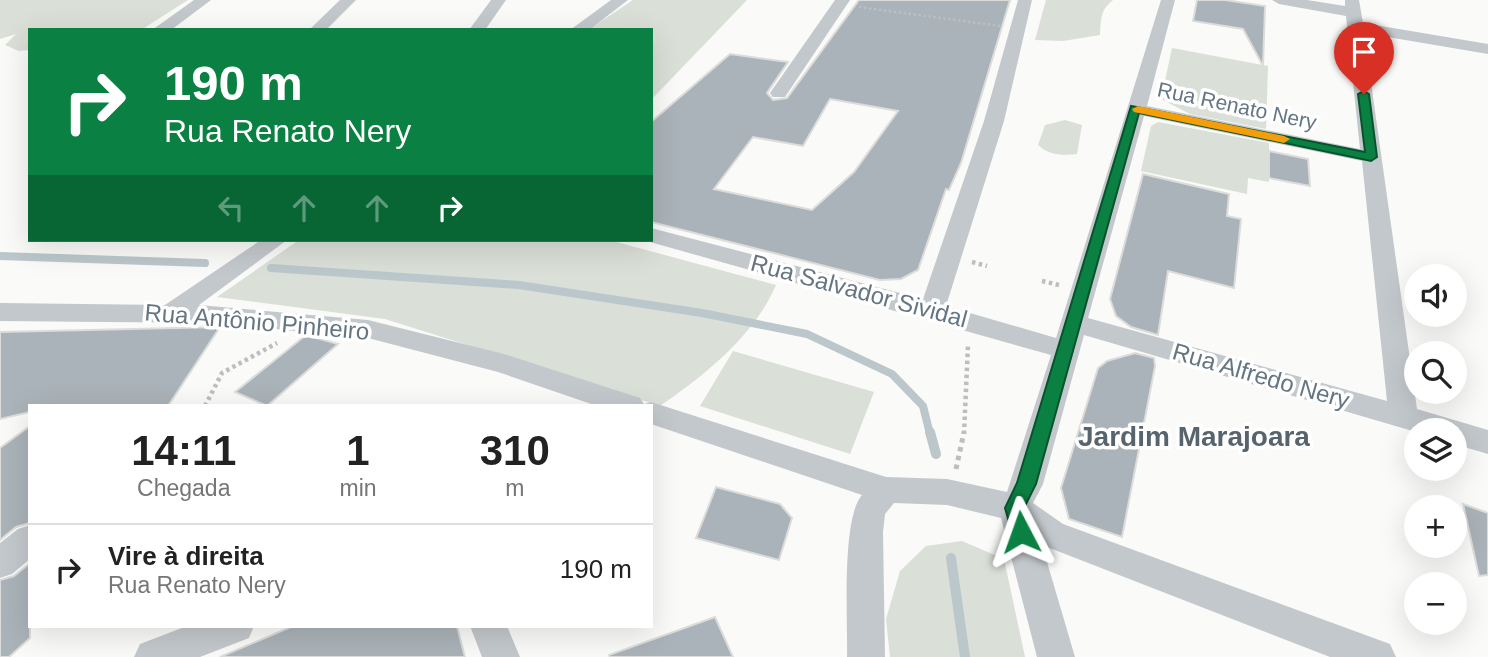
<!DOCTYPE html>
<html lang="pt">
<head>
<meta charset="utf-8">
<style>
  body { margin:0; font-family:Helvetica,sans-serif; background:#f2f2f2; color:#222; height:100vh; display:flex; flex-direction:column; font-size:26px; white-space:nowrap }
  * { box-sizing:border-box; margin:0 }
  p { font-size:23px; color:#767676 }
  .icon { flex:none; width:38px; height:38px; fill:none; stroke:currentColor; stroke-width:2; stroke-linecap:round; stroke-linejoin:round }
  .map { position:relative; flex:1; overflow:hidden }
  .side { position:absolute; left:28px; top:404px; width:625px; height:224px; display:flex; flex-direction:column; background:#fff; border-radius:0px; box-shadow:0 7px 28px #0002 }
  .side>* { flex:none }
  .hud { position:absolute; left:28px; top:28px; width:625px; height:214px; border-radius:0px; box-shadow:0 7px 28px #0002; background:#0b8043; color:#fff; overflow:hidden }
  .controls { position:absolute; left:1404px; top:264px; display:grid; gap:14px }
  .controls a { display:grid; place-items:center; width:63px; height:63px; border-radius:50%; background:#fff; box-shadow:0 7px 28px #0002; font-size:35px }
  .pin { position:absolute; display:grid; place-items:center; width:60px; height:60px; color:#fff; margin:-72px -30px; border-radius:50% 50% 50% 0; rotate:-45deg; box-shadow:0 0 7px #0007 }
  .pin .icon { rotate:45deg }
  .me { position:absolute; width:77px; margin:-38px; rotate:356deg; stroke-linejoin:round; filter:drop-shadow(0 0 5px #0008) }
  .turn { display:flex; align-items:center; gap:24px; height:147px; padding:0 21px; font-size:32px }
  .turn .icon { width:91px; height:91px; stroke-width:2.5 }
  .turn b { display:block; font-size:49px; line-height:60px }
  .lanes { display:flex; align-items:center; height:66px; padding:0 21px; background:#0003; justify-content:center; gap:35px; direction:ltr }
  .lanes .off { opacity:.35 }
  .eta { display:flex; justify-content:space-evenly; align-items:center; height:119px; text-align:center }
  .eta b { font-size:42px; font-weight:700; line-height:49px }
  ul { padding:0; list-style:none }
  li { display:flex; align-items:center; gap:21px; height:91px; padding:0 21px; border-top:2px solid #e0e0e0 }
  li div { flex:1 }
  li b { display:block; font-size:26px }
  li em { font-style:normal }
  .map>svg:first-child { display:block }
  .green { fill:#dadfd7 }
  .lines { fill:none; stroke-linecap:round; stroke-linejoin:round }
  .stream-far1 { stroke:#bbc7cb; stroke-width:8 }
  .stream { stroke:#bbc7cb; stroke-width:10 }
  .building { fill:#aab3b9; stroke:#dcdcda; stroke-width:2; fill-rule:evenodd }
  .path-far2 { stroke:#bbbfc2; stroke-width:2.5; stroke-dasharray:2.5 2.5; stroke-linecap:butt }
  .path-far1 { stroke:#bbbfc2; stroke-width:4.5; stroke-dasharray:3.5 3.5; stroke-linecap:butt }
  .path { stroke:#bbbfc2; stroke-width:5; stroke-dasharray:4.5 4.5; stroke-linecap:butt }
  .street { fill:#c3c8cc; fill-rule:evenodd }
  .route { fill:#0b8043; stroke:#07532c; stroke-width:2 }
  .slow { fill:#f59e0b }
  .labels { text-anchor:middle; stroke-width:7; stroke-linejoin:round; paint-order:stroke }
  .far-street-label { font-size:21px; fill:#657683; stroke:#fff }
  .street-label { font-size:24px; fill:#657683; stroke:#fff }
  .quarter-label { font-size:28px; font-weight:bold; fill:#57646e; stroke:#fff }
</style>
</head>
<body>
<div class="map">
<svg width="1488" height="657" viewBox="0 0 1488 657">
  <rect width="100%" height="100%" fill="#fafaf8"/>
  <!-- green -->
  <path class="green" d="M0 0H188L141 30H30V50L19 51 5 45 16 34 0 39Z
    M633 0H747L651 100V30H588Z
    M1046 0H1113C1100 10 1101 20 1100 35L1063 41 1035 40Z
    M1172 48 1268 66 1266 129 1190 114 1161 99Z
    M1065 120 1082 125 1077 154C1064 156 1048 155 1038 145L1045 125Z
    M1158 122 1269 143V182L1248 178 1247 194 1141 171 1151 126Z
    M299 240H609L776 285C754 336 705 375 660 406L385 319 217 297Z
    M733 351 874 392 850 454 700 406Z
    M962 541 1004 559 1025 657H890L886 619 900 571 926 546Z"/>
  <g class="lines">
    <!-- stream-far1 -->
    <path class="stream-far1" d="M0 256 205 263
      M271 268 519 285 702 313 807 334 892 374 923 406 930 434"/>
    <!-- stream -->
    <path class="stream" d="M930 432 936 454
      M951 558 965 657"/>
  </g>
  <!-- building -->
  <path class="building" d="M859 0H1010L961 163 949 190 946 189 918 270 901 279 880 280 651 222V122L730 54 788 62 767 93 773 100 787 98ZM830 99 898 111 854 172 812 210 714 189 753 137 803 146Z
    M1197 0H1225L1265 6 1263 66 1243 29 1193 21Z
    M1269 151 1308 159 1310 186 1269 178Z
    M1143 174 1229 194 1227 216 1241 219 1234 288 1168 271 1158 335 1131 327 1116 316 1110 299Z
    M220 327 168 406H30V412L0 419V332Z
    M306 335 338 344 267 406 235 392Z
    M1135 353 1154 358 1155 366 1122 537 1069 519 1061 488 1098 368 1107 361Z
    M30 426V523L16 527 0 540V448Z
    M716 487 780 504 792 518 779 560 696 538Z
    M1463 504 1488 513V575L1479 576Z
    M30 563V638L9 657H0V580L14 576Z
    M715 617 733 657H610L609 655Z
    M293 626H457L465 657H220Z"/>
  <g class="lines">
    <!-- path-far2 -->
    <path class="path-far2" d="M859 7 1000 26"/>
    <!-- path-far1 -->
    <path class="path-far1" d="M972 262 987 266
      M1042 281 1059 285
      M205 406 222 373 277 343
      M964 434 968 345"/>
    <!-- path -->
    <path class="path" d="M956 469 964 432"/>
    <!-- street -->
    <path class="street" d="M194 0H211L171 30H152Z
      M340 0H356L326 30H309Z
      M491 0H506L485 30H469Z
      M611 0H628L589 30H570Z
      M835 0H850L785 97H773L770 93Z
      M1018 0H1032L1004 121 946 306 1056 338 1161 0H1175L1147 106 1360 149 1346 16 1279 4 1272 0H1307L1345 6V0H1359L1363 23 1488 44V54L1364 33 1417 409 1488 430V454L1454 444V430L1416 432 1084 335 1043 484 1033 503 1063 524 1390 644 1396 657H1330L1042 545 1075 657H1037L1001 518 947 505 894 503 885 514 883 532 885 657H847C848 622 841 519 862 495L651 424V406H597L498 372 368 338 213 323 0 321V303L165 305 261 240H287L199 305 368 320 504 354 640 398 644 404 651 402 886 477 947 479 1007 492 1051 355 643 240H651V228L923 299 984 121ZM1144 116 1362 161 1387 401 1088 318Z
      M30 525V559L12 574 0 578V543L18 529Z
      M187 626H254L249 638 200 657H134L140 644Z
      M470 626H507L520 657H482Z"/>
  </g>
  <!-- route -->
  <path class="route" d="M1364 91 1369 94 1377 157 1371 161 1139 113 1036 484 1024 508 1032 532 1029 539 1021 541 1014 539 1005 508 1017 483 1131 106 1365 152 1358 94Z"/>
  <!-- slow -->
  <path class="slow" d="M1138 106 1284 136 1290 139 1284 143 1134 112 1132 109Z"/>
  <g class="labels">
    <!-- far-street labels -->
    <g class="far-street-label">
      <text transform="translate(1237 106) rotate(12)" y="7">Rua Renato Nery</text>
    </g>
    <!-- street labels -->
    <g class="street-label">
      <text transform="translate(859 291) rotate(15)" y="8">Rua Salvador Sividal</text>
      <text transform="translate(257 322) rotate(5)" y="8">Rua Antônio Pinheiro</text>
      <text transform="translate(1261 376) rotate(16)" y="8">Rua Alfredo Nery</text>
    </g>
    <!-- quarter labels -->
    <g class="quarter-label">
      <text x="1194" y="446">Jardim Marajoara</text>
    </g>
  </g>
</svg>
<div class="controls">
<a><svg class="icon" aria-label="sound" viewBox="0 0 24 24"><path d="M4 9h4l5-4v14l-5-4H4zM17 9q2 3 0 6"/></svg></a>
<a><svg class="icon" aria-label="search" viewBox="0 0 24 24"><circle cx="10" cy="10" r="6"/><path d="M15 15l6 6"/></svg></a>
<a><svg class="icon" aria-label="layers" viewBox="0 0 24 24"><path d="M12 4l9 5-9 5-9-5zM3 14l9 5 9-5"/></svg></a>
<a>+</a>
<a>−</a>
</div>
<div class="pin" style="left:1364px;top:94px;background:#d93025"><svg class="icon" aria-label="arrive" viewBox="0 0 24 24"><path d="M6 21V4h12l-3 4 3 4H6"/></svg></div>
<svg class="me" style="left:1021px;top:532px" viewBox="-20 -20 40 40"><path d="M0-17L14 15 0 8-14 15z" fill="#0b8043" stroke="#fff" stroke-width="4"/></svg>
<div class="hud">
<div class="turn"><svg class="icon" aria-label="right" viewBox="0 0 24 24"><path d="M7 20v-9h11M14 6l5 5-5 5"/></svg><div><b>190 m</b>Rua Renato Nery</div></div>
<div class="lanes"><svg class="icon off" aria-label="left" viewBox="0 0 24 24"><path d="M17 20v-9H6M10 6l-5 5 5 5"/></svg><svg class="icon off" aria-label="ahead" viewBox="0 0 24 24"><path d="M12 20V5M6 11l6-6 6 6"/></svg><svg class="icon off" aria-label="ahead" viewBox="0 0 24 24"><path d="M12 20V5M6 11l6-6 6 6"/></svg><svg class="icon" aria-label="right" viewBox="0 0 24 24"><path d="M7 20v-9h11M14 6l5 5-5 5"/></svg></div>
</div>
<section class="side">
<div class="eta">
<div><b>14:11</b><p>Chegada</p></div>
<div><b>1</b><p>min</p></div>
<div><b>310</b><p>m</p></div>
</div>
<ul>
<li><svg class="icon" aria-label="right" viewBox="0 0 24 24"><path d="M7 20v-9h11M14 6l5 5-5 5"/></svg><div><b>Vire à direita</b><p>Rua Renato Nery</p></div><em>190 m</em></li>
</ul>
</section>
</div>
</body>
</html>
